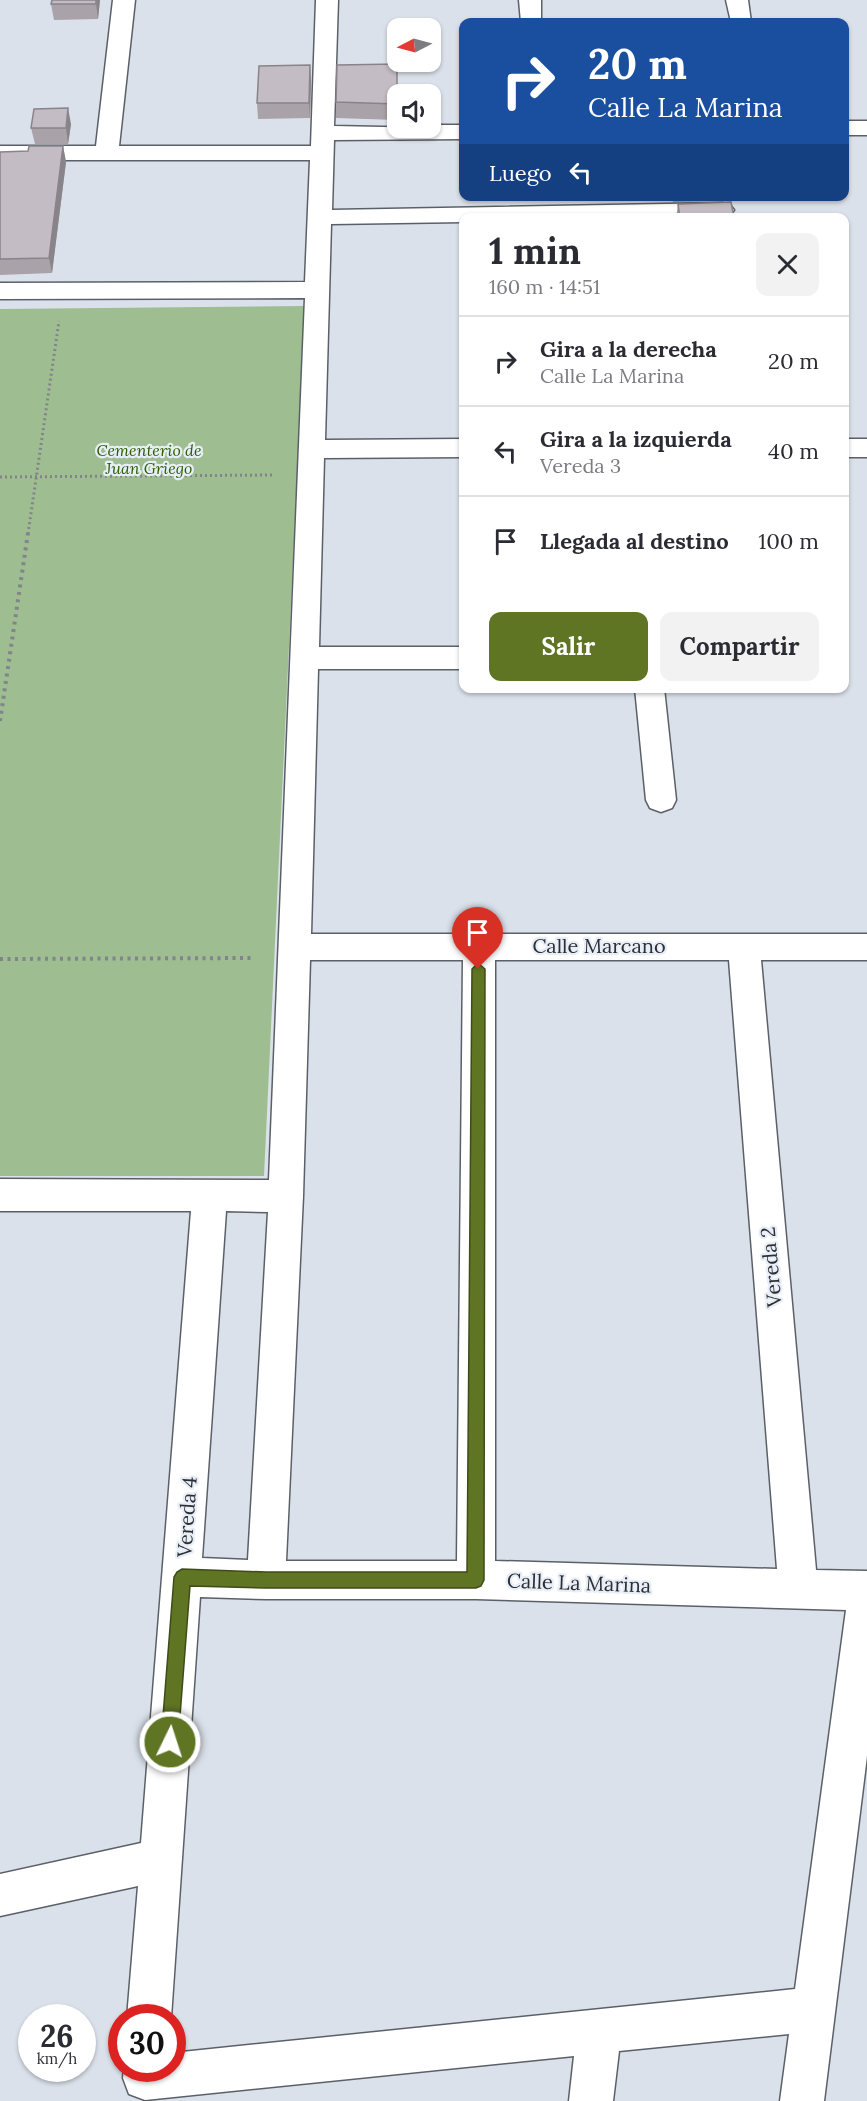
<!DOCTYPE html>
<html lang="es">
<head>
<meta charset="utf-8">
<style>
  body { margin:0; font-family:Lora,serif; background:#f2f2f3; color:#2b2b33; height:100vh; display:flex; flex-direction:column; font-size:22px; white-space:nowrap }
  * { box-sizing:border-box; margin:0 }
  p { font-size:20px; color:#7c7c81 }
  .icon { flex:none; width:33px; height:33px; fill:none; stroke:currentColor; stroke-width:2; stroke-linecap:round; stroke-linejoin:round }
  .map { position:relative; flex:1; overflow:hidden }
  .drawer { position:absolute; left:459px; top:213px; width:390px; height:480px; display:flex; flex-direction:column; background:#fff; border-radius:12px; box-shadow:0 2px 4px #0004 }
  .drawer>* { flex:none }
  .guide { position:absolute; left:459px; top:18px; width:390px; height:183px; border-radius:12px; box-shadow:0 2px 4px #0004; background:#1a4fa0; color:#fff; overflow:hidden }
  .needle { width:39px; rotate:264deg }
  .buttons { position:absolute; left:387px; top:18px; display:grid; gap:12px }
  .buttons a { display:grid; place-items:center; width:54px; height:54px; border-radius:12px; background:#fff; box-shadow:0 2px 4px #0004; font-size:30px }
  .speed { position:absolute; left:18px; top:2004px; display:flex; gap:12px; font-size:30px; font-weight:700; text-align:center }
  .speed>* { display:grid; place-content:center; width:78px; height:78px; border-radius:50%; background:#fff; box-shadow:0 2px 4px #0004; line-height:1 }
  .speed small { font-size:15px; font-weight:400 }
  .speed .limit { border:9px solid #d22; background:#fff; color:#111 }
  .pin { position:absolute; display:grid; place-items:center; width:51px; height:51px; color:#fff; margin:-62px -26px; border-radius:50% 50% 50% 0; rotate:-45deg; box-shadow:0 0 6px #0007 }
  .pin .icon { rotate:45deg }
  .me { position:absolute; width:66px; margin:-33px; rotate:4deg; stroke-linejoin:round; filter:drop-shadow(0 0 4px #0008) }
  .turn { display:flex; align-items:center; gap:21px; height:126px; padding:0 30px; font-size:27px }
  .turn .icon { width:78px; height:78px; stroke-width:2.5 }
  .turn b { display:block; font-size:42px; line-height:51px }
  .then { display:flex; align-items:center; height:57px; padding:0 30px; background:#0003; gap:12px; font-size:22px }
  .round { display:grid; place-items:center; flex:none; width:63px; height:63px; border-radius:12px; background:#f2f2f3 }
  .summary { display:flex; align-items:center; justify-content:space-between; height:102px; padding:0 30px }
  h1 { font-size:36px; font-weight:800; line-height:45px }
  .cta { display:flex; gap:12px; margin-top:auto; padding:12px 30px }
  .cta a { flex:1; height:69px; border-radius:12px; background:#607524; color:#fff; font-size:24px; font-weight:800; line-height:69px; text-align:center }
  .cta a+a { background:#f2f2f3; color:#2b2b33 }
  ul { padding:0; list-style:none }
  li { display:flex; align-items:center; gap:18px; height:90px; padding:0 30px; border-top:2px solid #e1e1e2 }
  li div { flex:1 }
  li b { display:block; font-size:22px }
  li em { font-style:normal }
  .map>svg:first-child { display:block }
  .green { fill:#9ebd90 }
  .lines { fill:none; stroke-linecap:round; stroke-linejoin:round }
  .minor-casing { stroke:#5b6068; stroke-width:3 }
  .path-far1 { stroke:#81858b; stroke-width:3; stroke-dasharray:2 3; stroke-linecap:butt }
  .path { stroke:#81858b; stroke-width:4; stroke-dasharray:3 4.5; stroke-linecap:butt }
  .minor { fill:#fff; fill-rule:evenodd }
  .wall { fill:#a9a2a9 }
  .shaded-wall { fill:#898489 }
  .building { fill:#c4bcc4; stroke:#898489; stroke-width:1.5 }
  .route { fill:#607524; stroke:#3e4c17; stroke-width:1.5 }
  .labels { text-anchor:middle; stroke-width:4.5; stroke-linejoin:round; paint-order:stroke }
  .far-park-label { font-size:16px; font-style:italic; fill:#2b5e00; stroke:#e8eef7 }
  .street-label { font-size:20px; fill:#2c2e32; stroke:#e8eef7 }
</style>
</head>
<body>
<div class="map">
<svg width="867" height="2101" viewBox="0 0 867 2101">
  <rect width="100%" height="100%" fill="#dbe1ea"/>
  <!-- green -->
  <path class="green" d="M305 306 264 1176H0V309Z"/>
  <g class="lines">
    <!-- minor casing -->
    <g class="minor-casing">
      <path id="minor" d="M113 0H135L119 146H311L316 0H338L334 126 430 128V125H464V139L334 140 332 210 722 203 730 205 734 210 730 215 722 217 464 218V222L331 224 325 440 464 439V457L324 458 319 647H464V669H318L311 934H473L479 932 485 934H867V960H761L816 1570 867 1571V1756L824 2101H780L789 2034 619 2051 613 2101H569L574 2056 145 2100 129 2094 123 2078 124 2068H172V2053L795 1989 846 1610 476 1599H266L200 1597 171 2018H127L138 1886 0 1916V1874L141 1843 191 1211H0V1179L269 1180 305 298 0 299V283L305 282 310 160H0V146H96ZM310 960H463L457 1561H286L303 1196ZM495 960H729L777 1569 495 1561ZM226 1211 268 1212 248 1560 202 1558Z
        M519 0H541V22H521Z
        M726 0H748L751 22H731Z
        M844 121H867V135H844Z
        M844 439H867V457H844Z
        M635 688H664L676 800 672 808 661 812 650 808 646 800Z"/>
    </g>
    <!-- path-far1 -->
    <path class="path-far1" d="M0 477 275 475
      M28 534 59 321"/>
    <!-- path -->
    <path class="path" d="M0 721 28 533
      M0 959 254 958"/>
    <!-- minor -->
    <use href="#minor" class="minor"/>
  </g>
  <!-- wall -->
  <path class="wall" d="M52 0H100L98 19 54 20 51 4Z
    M397 64V120L336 118V102Z
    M310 65 311 81 310 118 258 119 257 103Z
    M71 124 68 144H35L31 128Z
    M63 146 66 162 52 273 0 275V152L28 151Z
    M672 196H726L725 201 673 202Z
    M678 204 734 218H676Z"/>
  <!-- shaded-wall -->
  <path class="shaded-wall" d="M96 0H100L98 19 96 4Z
    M310 65 311 81 310 118 309 103Z
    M68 108 71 124 68 144 66 128Z
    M63 146 66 162 52 273 49 258Z"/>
  <!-- building -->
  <path class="building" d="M52 0H96V4H51Z
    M397 64V104L336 102 337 65Z
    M310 65 309 103H257L259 66Z
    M68 108 66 128H31L34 109Z
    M29 146H63L49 258 0 259V152L28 151Z
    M731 202 734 218H680L678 204Z"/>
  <!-- route -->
  <path class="route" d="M478 963 485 969 484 1580 481 1586 476 1588H266L190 1586 178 1742 175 1748 170 1751 164 1748 161 1742 174 1577 177 1572 182 1569 266 1572H467L472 969Z"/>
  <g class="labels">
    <!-- far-park labels -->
    <g class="far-park-label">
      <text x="149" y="456">Cementerio de<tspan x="149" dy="18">Juan Griego</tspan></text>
    </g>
    <!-- street labels -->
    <g class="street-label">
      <text x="599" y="953">Calle Marcano</text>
      <text transform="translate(771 1267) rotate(-95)" y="7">Vereda 2</text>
      <text transform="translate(187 1517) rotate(-86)" y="7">Vereda 4</text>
      <text transform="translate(579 1583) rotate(2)" y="7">Calle La Marina</text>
    </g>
  </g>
</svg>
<div class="buttons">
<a><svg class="needle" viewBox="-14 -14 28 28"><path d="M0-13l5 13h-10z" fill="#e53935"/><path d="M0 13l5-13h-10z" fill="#7c7c81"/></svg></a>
<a><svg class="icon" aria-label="sound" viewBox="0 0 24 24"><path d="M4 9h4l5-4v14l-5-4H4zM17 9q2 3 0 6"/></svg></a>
</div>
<div class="speed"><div>26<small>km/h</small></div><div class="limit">30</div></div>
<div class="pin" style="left:478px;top:969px;background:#d93025"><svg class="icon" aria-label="arrive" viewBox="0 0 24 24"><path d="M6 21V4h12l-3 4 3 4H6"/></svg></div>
<svg class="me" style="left:170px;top:1742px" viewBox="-20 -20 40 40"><circle r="17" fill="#607524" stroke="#fff" stroke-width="3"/><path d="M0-11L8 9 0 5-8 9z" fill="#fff"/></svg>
<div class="guide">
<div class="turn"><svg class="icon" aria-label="right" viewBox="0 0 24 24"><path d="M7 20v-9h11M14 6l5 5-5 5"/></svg><div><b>20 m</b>Calle La Marina</div></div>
<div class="then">Luego<svg class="icon" aria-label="left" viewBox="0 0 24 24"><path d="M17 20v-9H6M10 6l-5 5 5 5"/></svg></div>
</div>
<section class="drawer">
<div class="summary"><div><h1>1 min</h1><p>160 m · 14:51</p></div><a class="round"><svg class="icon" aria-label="close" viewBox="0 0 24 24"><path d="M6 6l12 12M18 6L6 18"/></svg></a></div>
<ul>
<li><svg class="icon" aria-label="right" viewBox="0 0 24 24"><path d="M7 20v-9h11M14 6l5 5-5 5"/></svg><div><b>Gira a la derecha</b><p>Calle La Marina</p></div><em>20 m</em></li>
<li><svg class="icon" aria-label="left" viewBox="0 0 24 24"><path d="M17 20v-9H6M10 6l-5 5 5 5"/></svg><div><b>Gira a la izquierda</b><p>Vereda 3</p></div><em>40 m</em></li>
<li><svg class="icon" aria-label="arrive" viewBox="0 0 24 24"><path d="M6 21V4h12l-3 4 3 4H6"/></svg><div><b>Llegada al destino</b></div><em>100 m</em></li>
</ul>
<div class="cta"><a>Salir</a><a>Compartir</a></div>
</section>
</div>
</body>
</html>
